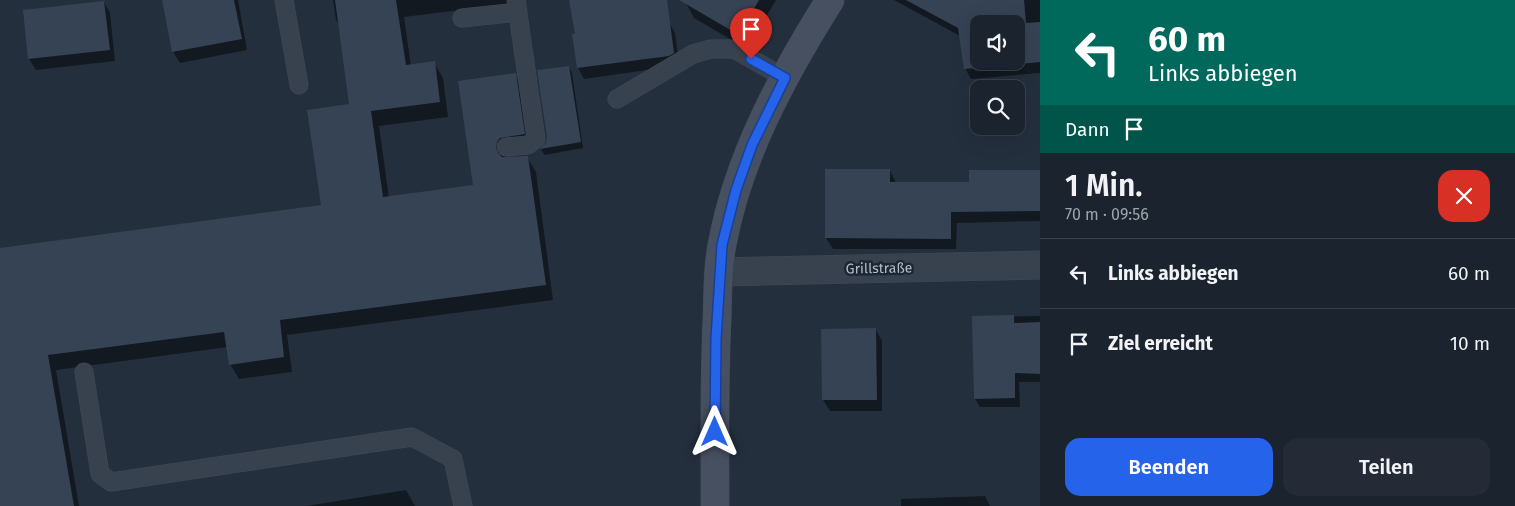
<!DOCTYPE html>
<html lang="de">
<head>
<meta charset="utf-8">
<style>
  body { margin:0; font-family:"Fira Sans",sans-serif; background:#242b36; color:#f1f3f6; height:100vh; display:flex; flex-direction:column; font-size:19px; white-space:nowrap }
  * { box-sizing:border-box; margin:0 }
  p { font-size:16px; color:#a0a4aa }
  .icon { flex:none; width:28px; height:28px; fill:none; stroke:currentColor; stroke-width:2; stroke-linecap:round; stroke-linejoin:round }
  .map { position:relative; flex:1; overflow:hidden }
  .drawer { display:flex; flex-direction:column; background:#1b232e; width:475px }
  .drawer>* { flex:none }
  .banner { background:#00695c; color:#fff; overflow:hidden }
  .fabs { position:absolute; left:970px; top:15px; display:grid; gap:10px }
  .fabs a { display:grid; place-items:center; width:55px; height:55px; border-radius:10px; background:#1b232e; box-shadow:0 5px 20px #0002,0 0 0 1px #39404a; font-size:25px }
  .pin { position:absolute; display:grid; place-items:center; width:42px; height:42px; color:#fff; margin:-51px -21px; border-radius:50% 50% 50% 0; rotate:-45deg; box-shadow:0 0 5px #0007 }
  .pin .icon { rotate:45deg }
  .me { position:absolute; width:55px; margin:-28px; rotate:0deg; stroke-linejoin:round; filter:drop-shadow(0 0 4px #0008) }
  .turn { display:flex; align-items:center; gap:18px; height:105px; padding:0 25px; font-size:22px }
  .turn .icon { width:65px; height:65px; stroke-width:2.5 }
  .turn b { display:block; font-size:35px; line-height:42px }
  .then { display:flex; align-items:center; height:48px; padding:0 25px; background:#0003; gap:10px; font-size:19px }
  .round { display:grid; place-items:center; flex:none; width:52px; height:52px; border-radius:15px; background:#242b36 }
  .headline { display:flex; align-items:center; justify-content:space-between; height:85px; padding:0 25px }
  h1 { font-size:30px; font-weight:600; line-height:38px }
  .primary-button { display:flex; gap:10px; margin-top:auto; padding:10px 25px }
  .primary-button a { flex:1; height:58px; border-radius:15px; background:#2563eb; color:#fff; font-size:20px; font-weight:600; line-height:58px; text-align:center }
  .primary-button a+a { background:#242b36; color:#f1f3f6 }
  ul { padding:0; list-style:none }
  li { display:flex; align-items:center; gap:15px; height:70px; padding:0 25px; border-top:1px solid #39404a }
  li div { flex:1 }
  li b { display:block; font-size:19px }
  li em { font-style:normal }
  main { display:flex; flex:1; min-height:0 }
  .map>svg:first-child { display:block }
  .shadow { fill:#0007; fill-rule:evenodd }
  .building { fill:#364354; fill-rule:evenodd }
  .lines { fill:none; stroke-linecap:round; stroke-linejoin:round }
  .lane-casing { stroke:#414a57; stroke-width:19 }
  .street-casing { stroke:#414a57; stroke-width:29 }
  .secondary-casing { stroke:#414a57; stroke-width:29 }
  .lane { stroke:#38414e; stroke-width:18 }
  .street { stroke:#38414e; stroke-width:28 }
  .secondary { stroke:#465061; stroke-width:28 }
  .route-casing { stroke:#184099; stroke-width:12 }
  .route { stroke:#2563eb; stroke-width:9 }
  .labels { text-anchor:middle; stroke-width:5; stroke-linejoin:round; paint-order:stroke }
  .street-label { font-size:14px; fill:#b4bcc9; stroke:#1d2633 }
</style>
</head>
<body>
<main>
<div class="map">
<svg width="1040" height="506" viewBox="0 0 1040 506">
  <rect width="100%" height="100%" fill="#242f3e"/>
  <!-- shadow -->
  <path class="shadow" d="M163 0H238L247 50 180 63 173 52Z
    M333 0H508V4L404 17 411 66 434 63 443 78 448 117 379 126 389 198 474 186 515 75 524 90 532 149 509 153 504 158 527 157 536 172 553 300 287 335 292 372 239 379 230 364 228 347 56 370 79 506H0V249L322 206 350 105 340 27 336 20Z
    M570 0H627L669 22 675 33 679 64 675 66 584 79 578 68 574 35H577Z
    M687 0H776L747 49 694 18 686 3Z
    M894 0H1040V73L971 79 965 68 960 36ZM979 24H1016V61H979Z
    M104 2 110 13 115 61 36 70 29 59Z
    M569 67 572 73 583 148 545 155 541 150 547 144Z
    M890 170 896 183H970L1040 171V221L957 223 956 249H833L826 238V171Z
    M1040 316V382H1019L1020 407H980L975 399 973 317Z
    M876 330 882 341V411H830L823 400Z
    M406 490 415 506H306Z
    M985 496 990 506H901V499Z"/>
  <!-- building -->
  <path class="building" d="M162 0H234L242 39 172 52Z
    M335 0H396L406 65 435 61 440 102 371 111 383 197 473 185 458 81 516 73 525 134 500 138 497 142 496 148 498 153 502 157 528 156 546 285 280 320 284 357 229 365 224 332 48 355 74 506H0V248L321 205 307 110 349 104Z
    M569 0H667L674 53 669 56 577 68 572 34H575Z
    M679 0H759L739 35Z
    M906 0H1024L1026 23 1040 22V62L964 69 958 28ZM979 24H1016V61H979Z
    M104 1 110 50 28 59 23 10Z
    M569 66 581 142 540 149 546 143 547 137 537 70Z
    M825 169H890V182H969V170H1040V211L951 212V239L825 238Z
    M1014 315V323L1040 322V374L1015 373V398L974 399 972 316Z
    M876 328 877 400H822L821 329Z"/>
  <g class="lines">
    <!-- lane casing -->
    <g class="lane-casing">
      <path id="lane" d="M284 0 299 85
        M462 18 518 12
        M617 99 693 54 711 49H734L785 78
        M506 147 528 145 536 139 516 0
        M84 372 100 474 111 482 412 437 453 459 463 506"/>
    </g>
    <!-- street casing -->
    <g class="street-casing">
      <path id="street" d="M719 272 1040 265"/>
    </g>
    <!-- secondary casing -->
    <g class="secondary-casing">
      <path id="secondary" d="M715 506C715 444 714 382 717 320 718 295 717 269 722 245 738 157 783 75 830 0"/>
    </g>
    <!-- lane -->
    <use href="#lane" class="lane"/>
    <!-- street -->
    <use href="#street" class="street"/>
    <!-- secondary -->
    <use href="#secondary" class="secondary"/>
  </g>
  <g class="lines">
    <!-- route casing -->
    <g class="route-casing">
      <path id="route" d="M715 432 716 339 722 245 736 190 752 145 785 78 751 59"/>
    </g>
    <!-- route -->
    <use href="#route" class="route"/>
  </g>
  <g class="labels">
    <!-- street labels -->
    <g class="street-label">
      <text transform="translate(879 268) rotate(-1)" y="5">Grillstraße</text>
    </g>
  </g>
</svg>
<div class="fabs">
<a><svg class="icon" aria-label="sound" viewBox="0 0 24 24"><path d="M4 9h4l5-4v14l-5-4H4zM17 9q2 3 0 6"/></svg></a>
<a><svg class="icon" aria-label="search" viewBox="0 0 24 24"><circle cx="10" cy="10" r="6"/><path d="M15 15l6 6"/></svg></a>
</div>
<div class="pin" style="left:751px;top:59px;background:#d93025"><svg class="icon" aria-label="arrive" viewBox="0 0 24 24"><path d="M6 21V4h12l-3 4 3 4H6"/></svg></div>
<svg class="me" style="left:715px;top:432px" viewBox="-20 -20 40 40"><path d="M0-17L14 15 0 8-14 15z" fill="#2563eb" stroke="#fff" stroke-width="4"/></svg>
</div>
<section class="drawer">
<div class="banner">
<div class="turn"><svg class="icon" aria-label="left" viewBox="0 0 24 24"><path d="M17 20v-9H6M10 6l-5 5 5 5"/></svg><div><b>60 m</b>Links abbiegen</div></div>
<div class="then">Dann<svg class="icon" aria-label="arrive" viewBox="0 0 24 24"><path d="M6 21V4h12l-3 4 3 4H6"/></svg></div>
</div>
<div class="headline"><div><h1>1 Min.</h1><p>70 m · 09:56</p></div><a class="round" style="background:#d93025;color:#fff"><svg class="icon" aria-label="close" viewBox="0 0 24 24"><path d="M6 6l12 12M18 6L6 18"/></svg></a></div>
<ul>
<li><svg class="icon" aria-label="left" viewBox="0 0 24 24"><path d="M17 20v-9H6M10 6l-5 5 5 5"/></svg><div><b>Links abbiegen</b></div><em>60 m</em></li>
<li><svg class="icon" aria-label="arrive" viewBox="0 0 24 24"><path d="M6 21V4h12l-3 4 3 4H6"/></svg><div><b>Ziel erreicht</b></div><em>10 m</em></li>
</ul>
<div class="primary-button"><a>Beenden</a><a>Teilen</a></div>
</section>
</main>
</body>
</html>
